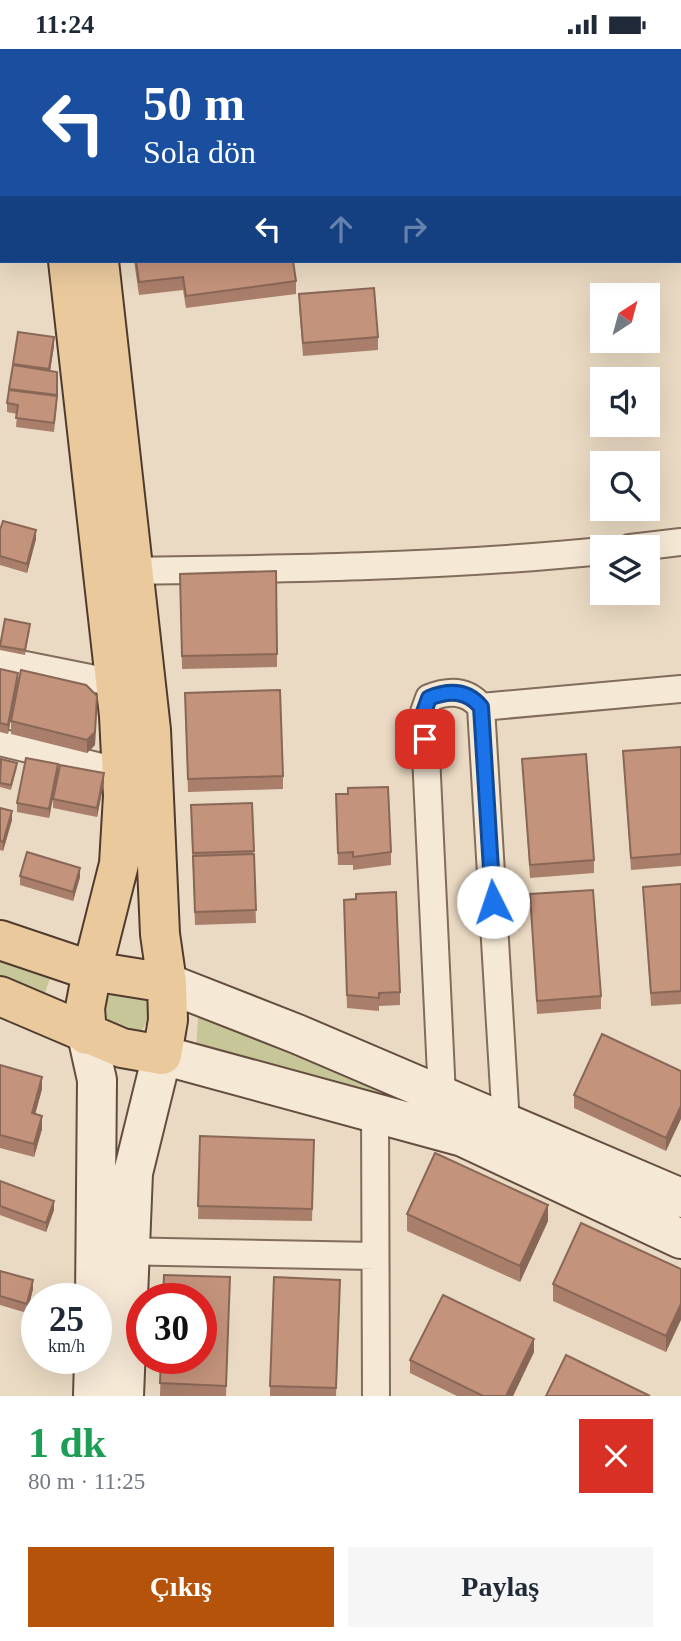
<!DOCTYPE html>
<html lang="tr">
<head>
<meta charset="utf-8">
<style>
  body { margin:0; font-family:Georgia,serif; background:#f6f6f7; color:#1f2937; height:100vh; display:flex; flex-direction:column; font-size:26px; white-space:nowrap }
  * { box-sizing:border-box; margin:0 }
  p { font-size:23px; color:#747a83 }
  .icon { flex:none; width:38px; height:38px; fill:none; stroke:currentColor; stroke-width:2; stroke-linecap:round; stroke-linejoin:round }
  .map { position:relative; height:1347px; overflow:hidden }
  .sheet { display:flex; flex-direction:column; background:#fff; flex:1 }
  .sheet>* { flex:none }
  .hud { position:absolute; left:0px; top:0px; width:682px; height:214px; box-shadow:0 7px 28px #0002; background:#1a4fa0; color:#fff; overflow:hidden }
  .needle { width:46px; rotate:36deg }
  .controls { position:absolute; left:590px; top:234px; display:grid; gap:14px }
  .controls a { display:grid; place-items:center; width:70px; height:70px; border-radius:0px; background:#fff; box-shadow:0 7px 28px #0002; font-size:35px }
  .speed { position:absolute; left:21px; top:1234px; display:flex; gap:14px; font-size:35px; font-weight:700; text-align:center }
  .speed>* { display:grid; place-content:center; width:91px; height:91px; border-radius:50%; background:#fff; box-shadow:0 7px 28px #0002; line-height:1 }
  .speed small { font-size:18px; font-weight:400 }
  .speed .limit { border:10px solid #d22; background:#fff; color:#111 }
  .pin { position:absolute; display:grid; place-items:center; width:60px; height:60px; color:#fff; margin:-30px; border-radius:14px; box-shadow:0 4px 10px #0006 }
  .me { position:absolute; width:77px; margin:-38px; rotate:356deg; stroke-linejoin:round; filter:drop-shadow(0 0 5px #0008) }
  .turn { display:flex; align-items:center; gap:24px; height:147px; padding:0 28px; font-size:32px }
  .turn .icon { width:91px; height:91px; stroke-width:2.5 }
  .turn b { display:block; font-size:49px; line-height:60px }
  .lanes { display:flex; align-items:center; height:66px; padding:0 28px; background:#0003; justify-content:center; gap:35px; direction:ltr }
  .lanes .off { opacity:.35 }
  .round { display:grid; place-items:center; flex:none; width:74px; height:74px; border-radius:0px; background:#f6f6f7 }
  .head { display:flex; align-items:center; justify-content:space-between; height:119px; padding:0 28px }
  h1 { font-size:42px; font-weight:600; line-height:52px; color:#1e9e55 }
  .action { display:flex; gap:14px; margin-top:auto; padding:14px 28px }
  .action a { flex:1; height:80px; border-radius:0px; background:#b45309; color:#fff; font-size:28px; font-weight:600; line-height:80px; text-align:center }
  .action a+a { background:#f6f6f7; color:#1f2937 }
  .status { display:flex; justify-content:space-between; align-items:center; height:49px; padding:0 35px; background:#fff; direction:ltr }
  .status svg { height:19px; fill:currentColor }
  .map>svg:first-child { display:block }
  .green { fill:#c6c698 }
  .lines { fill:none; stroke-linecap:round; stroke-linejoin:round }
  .service-casing { stroke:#826c5b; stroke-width:18 }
  .minor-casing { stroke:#826c5b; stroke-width:30 }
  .secondary-casing { stroke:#644d3f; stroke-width:42 }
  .primary-casing { stroke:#503b2f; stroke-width:42 }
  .service { stroke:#f5e8d5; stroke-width:14 }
  .minor { stroke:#f5e8d5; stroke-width:26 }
  .secondary { stroke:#f5e8d5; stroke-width:38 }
  .primary { stroke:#eaca9d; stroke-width:38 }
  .wall { fill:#a97e6b }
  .shaded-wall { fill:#896757 }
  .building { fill:#c4937c; stroke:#896757; stroke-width:2 }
  .route-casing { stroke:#114b97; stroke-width:18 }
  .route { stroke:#1a73e8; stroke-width:12 }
</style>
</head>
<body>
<div class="status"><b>11:24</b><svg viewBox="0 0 49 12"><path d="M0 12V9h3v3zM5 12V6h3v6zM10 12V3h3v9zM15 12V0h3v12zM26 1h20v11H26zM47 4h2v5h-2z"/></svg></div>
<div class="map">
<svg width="681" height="1347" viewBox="0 0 681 1347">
  <rect width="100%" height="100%" fill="#eadac3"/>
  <!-- green -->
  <path class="green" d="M0 911 50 929 43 950 0 932Z
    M114 941 143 945 147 951 150 967 142 981 135 985 105 975C102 960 102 951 114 941Z
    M198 967 416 1052 410 1061 196 1003Z"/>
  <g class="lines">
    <!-- service casing -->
    <g class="service-casing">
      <path id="service" d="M242 0 243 2"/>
    </g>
    <!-- minor casing -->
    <g class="minor-casing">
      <path id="minor" d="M0 100H2
        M630 499 681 493
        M119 522C280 520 442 518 602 502
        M0 611 115 634
        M481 658 681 640
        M0 693 122 723
        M442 1047 424 663 429 649C449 641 467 641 481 658L506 1075
        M375 1062 376 1347
        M115 1202 375 1207"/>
    </g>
    <!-- secondary casing -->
    <g class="secondary-casing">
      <path id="secondary" d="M167 934 297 985 681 1149
        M87 986 97 1031 95 1250
        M93 1347 94 1309
        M124 1347 133 1124 162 1006 463 1088 681 1190"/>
    </g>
    <!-- primary casing -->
    <g class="primary-casing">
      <path id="primary" d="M47 0V2
        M78 0V2
        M68 212 119 667 123 747 119 815 92 922 85 959 87 986
        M0 891 92 922 167 934
        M0 947 122 999 162 1006 168 971 167 934 160 885 151 681 99 212"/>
    </g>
    <!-- service -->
    <use href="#service" class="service"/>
    <!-- minor -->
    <use href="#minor" class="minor"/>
    <!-- secondary -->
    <use href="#secondary" class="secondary"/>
    <!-- primary -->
    <use href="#primary" class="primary"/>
  </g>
  <!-- wall -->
  <path class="wall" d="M134 212H293L296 232V245L186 259 183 241 139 246Z
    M299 245 378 288V301L303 307 299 258Z
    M18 283 54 297 50 322 57 323V355L54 383 16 378 17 365 7 363V354Z
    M0 481 36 490 27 524 0 516Z
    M180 525 277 605V618L182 620Z
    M30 580 25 606 0 601V596Z
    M0 620 18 633 8 685 0 683Z
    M185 657 283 727V740L188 743Z
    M97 659 95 696 87 704 11 685V672Z
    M681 698V817L631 821 623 702Z
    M522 710 594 811V824L530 829Z
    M0 714 17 718 11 741 0 738Z
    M58 724 49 769 17 763V754Z
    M104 733 97 768 53 759V750Z
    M252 754 256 874 195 876 191 769Z
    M336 758 391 803V816L353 821V816H338Z
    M0 759 12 771 3 802 0 801Z
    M20 827 80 828 73 852 20 836Z
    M681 835V955L651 957 643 838Z
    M530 845 601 947V960L537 965Z
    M344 864 400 943V956L379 957V962L347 959Z
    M0 1016 42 1040 35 1065 42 1080 34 1108 0 1099Z
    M681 1022 666 1102 574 1059V1046Z
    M200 1087 314 1091 312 1172 198 1170Z
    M0 1132 54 1161 46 1183 0 1166Z
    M407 1165 548 1172 520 1233 407 1182Z
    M681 1220 666 1303 553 1252V1235Z
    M0 1222 33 1240 27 1264 0 1256Z
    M230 1228 226 1347H160L161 1309Z
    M340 1243 336 1347H270V1337Z
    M534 1303 513 1347H457L410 1324V1311Z"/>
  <!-- shaded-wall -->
  <path class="shaded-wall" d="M54 288V297L49 329V320Z
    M36 481V490L27 524V515Z
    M18 624V633L8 685V676Z
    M97 647 95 696 87 704V691Z
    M58 715V724L49 769V760Z
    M104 724V733L97 768V759Z
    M12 762V771L3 802V793Z
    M80 819V828L73 852V843Z
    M42 1028V1040L32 1077V1064Z
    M681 1057V1070L666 1102V1089Z
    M42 1067V1080L34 1108V1095Z
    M54 1152V1161L46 1183V1174Z
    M548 1156V1172L520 1233V1217Z
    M33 1231V1240L27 1264V1255Z
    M681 1255V1271L666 1303V1287Z
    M534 1290V1303L513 1347H506Z"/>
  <!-- building -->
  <path class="building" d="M136 212H293L296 232 186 247 183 228 139 233Z
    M374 239 378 288 303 294 299 245Z
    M18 283 54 288 49 320 13 315Z
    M13 316 57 323V346L9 340Z
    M9 341 57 347 54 374 16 369 18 356 7 354Z
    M3 472 36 481 27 515 0 507V481Z
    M276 522 277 605 182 607 180 525Z
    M5 570 30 575 25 601 0 597Z
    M0 620 18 624 8 676 0 674Z
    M21 621 86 636 97 647 95 683 87 691 11 672Z
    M280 641 283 727 188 730 185 644Z
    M681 698V805L631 809 623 702Z
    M586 705 594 811 530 816 522 710Z
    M26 709 58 715 49 760 17 754Z
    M1 710 17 714 11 736 0 734Z
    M60 716 104 724 97 759 53 750Z
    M388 738 391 803 353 808V803L338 804 336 745H348V739Z
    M252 754 254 802 193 804 191 756Z
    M0 759 12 762 3 793 0 792Z
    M27 803 80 819 73 843 20 827Z
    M254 805 256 861 195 863 193 807Z
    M681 835V942L651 944 643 838Z
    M593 841 601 947 537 952 530 845Z
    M396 843 400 943 379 944V949L347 946 344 851 356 850V845Z
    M602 985 681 1022V1057L666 1089 574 1046Z
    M0 1016 42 1028 32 1064 42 1067 34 1095 0 1086Z
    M200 1087 314 1091 312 1160 198 1157Z
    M435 1104 548 1156 520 1217 407 1165Z
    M0 1132 54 1152 46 1174 0 1157Z
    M581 1174 681 1220V1255L666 1287 553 1235Z
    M0 1222 33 1231 27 1255 0 1247Z
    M164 1226 230 1228 226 1337 160 1334 161 1309H201V1250H163Z
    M274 1228 340 1231 336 1339 270 1337Z
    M443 1246 534 1290 506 1347H483L410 1311Z
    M566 1306 650 1347H546Z"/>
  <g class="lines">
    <!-- route casing -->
    <g class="route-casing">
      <path id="route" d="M425 690 424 663 429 649C449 641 467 641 481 658L493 853"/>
    </g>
    <!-- route -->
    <use href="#route" class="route"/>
  </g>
</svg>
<div class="controls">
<a><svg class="needle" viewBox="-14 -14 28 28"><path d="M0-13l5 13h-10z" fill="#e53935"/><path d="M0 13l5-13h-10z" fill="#747a83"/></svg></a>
<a><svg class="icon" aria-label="sound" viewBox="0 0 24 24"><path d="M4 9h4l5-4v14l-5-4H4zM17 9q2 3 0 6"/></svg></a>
<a><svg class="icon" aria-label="search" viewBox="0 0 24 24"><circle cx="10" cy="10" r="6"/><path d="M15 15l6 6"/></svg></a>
<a><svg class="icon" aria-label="layers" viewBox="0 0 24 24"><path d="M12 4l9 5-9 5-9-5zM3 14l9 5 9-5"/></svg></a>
</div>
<div class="speed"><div>25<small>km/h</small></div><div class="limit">30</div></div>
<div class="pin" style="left:425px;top:690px;background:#d93025"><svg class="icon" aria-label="arrive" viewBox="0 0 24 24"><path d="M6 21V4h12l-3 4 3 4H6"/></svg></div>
<svg class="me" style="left:493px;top:853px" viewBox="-20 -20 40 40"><circle r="19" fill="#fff"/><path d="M0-13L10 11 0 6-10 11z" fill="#1a73e8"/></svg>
<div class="hud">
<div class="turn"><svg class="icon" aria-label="left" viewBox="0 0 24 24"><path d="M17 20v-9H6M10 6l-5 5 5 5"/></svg><div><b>50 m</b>Sola dön</div></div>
<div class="lanes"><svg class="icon" aria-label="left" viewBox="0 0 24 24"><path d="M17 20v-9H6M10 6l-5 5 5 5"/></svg><svg class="icon off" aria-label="ahead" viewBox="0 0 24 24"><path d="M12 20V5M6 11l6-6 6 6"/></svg><svg class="icon off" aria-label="right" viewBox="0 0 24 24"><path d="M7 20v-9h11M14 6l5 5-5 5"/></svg></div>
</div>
</div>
<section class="sheet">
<div class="head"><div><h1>1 dk</h1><p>80 m · 11:25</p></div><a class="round" style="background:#d93025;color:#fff"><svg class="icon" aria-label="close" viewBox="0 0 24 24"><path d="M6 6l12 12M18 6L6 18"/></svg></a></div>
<div class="action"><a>Çıkış</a><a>Paylaş</a></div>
</section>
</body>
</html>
